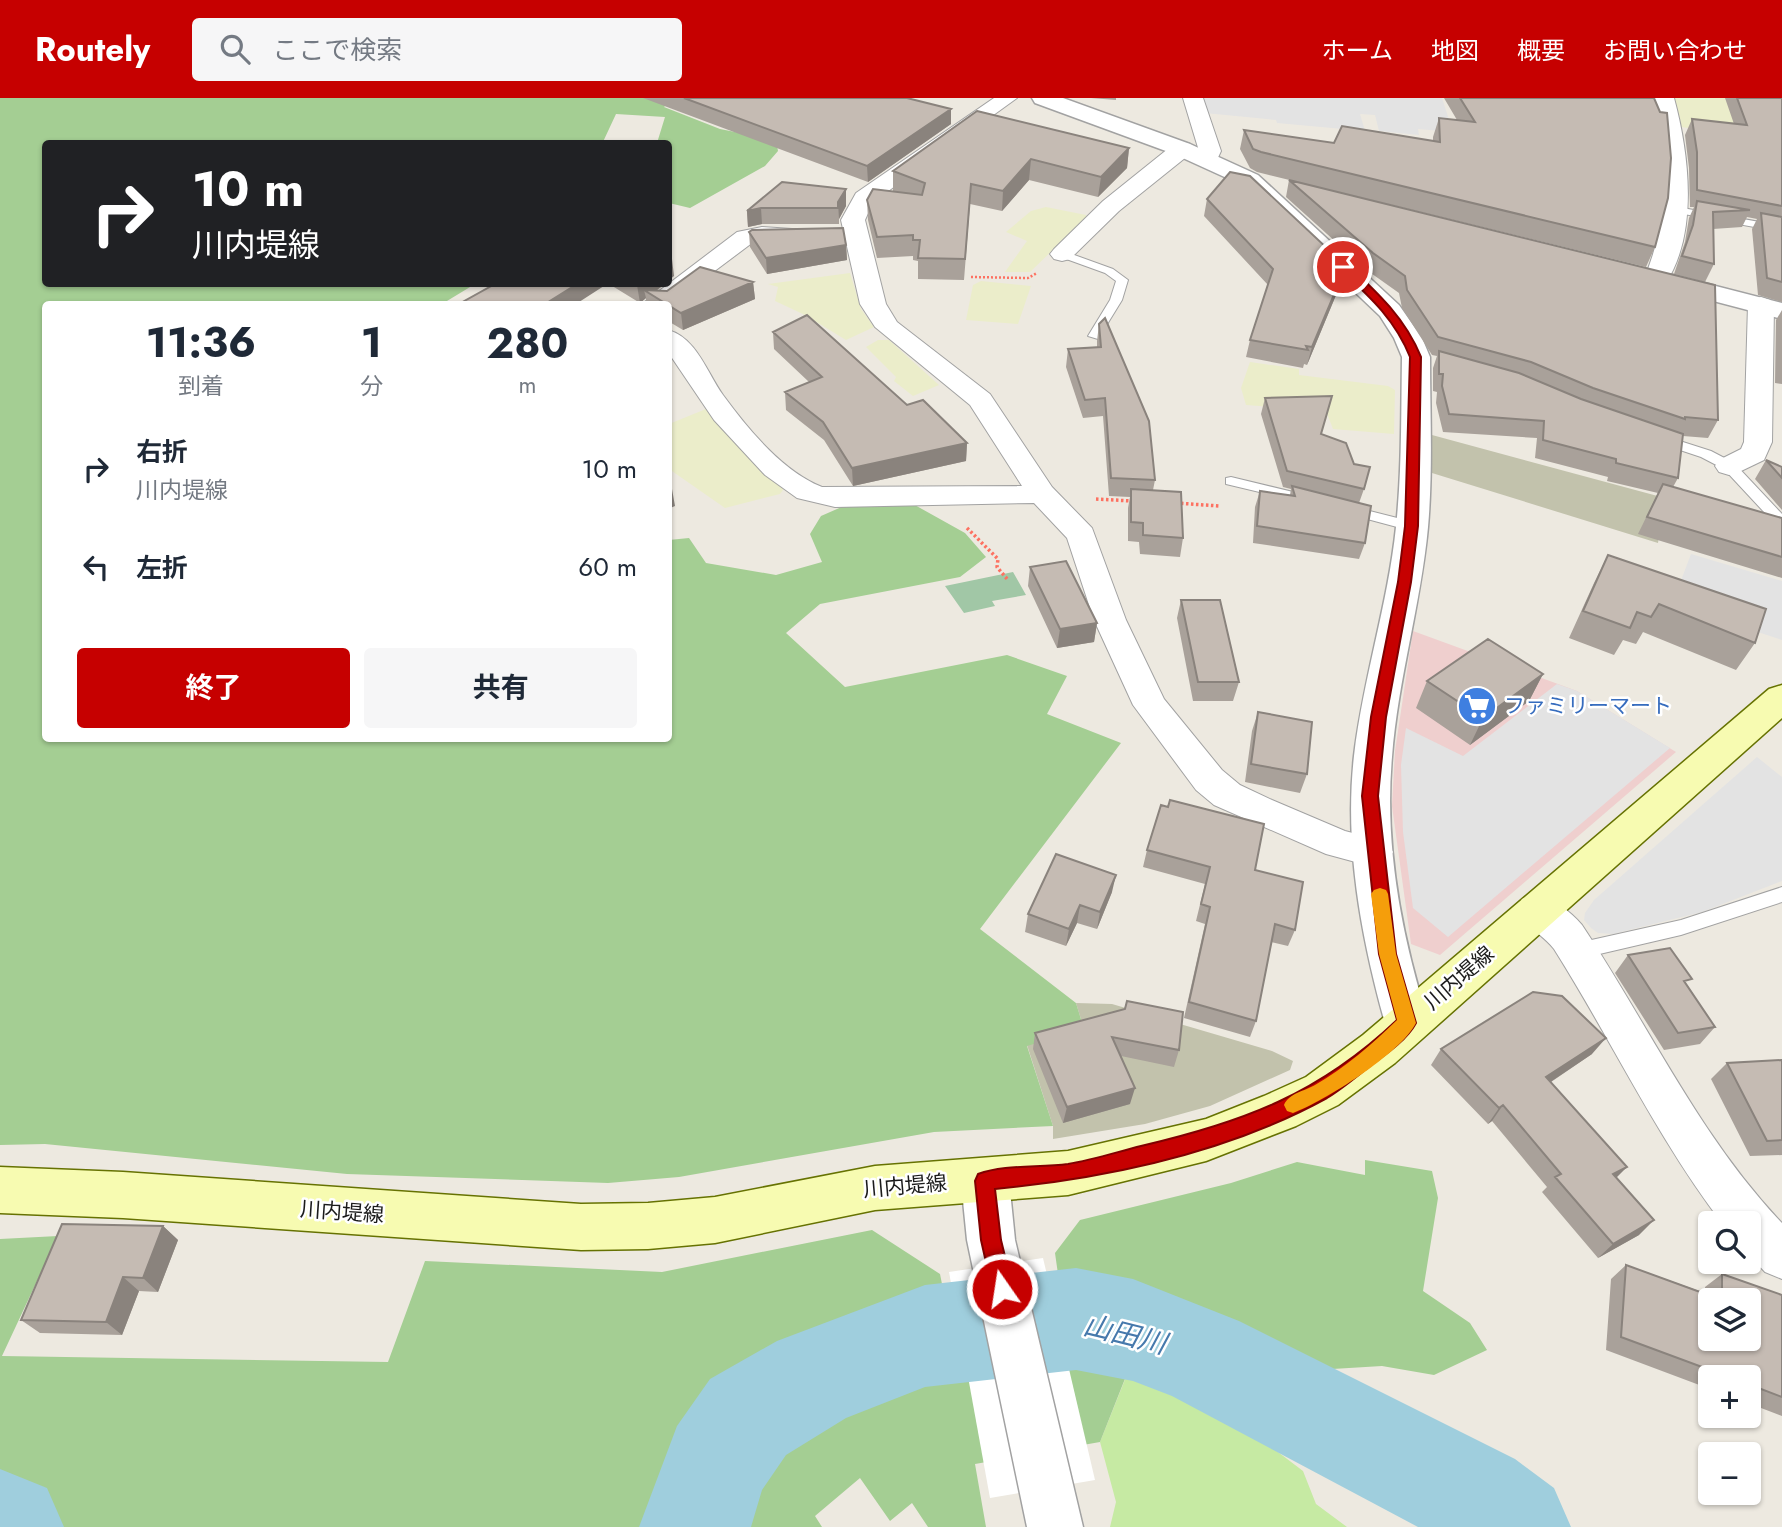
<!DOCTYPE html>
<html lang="ja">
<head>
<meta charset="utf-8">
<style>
  body { margin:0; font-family:Jost,"Noto Sans JP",sans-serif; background:#f6f6f7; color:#1f2937; height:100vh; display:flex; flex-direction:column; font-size:26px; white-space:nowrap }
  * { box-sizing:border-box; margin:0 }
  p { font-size:23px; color:#747a83 }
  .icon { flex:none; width:38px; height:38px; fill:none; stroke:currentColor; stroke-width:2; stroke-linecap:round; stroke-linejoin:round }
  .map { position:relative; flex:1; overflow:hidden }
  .details { position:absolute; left:42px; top:203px; width:630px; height:441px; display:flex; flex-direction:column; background:#fff; border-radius:7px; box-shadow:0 2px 5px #0004 }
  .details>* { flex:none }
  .top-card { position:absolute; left:42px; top:42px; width:630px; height:147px; border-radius:7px; box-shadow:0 2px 5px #0004; background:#202124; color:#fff; overflow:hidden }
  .controls { position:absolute; left:1698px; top:1113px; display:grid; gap:14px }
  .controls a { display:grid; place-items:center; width:63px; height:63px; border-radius:7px; background:#fff; box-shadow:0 2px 5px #0004; font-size:35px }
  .pin { position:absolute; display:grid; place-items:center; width:60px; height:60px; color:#fff; margin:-30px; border:4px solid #fff; border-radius:50%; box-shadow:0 2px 7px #0007 }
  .me { position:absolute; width:77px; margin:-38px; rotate:347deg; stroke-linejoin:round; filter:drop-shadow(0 0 5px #0008) }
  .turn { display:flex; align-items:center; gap:24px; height:147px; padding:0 35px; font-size:32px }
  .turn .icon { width:91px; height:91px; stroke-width:2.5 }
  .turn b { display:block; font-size:49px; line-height:60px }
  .eta { display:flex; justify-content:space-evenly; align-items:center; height:119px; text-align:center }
  .eta b { font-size:42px; font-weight:700; line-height:49px }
  .cta { display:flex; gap:14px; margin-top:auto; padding:14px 35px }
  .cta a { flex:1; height:80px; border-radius:7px; background:#c60000; color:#fff; font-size:28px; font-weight:700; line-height:80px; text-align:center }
  .cta a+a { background:#f6f6f7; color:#1f2937 }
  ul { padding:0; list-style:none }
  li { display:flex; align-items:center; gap:21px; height:98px; padding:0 35px }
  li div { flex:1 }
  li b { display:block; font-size:26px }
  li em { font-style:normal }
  header { display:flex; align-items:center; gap:42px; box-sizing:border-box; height:98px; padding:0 35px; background:#c60000; color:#fff }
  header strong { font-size:33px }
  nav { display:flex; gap:38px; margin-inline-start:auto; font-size:24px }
  .search { width:490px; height:63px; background:#f6f6f7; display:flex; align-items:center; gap:18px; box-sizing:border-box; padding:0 24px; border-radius:7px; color:#747a83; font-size:26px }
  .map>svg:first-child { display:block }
  .commercial { fill:#efcfce }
  .construction { fill:#c2c2ac }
  .farmland { fill:#ebedca }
  .grass { fill:#c6eaa3 }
  .forest { fill:#a4ce93 }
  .cemetery { fill:#a1c7a6 }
  .parking { fill:#e3e3e3 }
  .pier { fill:#fff }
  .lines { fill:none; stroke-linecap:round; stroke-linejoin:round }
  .river { fill:#9fcedd; fill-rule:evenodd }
  .service-casing { stroke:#a2a2a2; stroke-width:2 }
  .minor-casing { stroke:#a2a2a2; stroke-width:2 }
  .tertiary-casing { stroke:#a2a2a2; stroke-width:3 }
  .secondary-casing { stroke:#667202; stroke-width:3 }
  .path-far1 { stroke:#fd7161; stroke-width:2.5; stroke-dasharray:2 2; stroke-linecap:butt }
  .path { stroke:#fd7161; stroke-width:3.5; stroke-dasharray:2.5 2.5; stroke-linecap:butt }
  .service { fill:#fff; fill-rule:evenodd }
  .minor { fill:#fff; fill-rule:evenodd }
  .tertiary { fill:#fff; fill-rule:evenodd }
  .secondary { fill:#f7fbb1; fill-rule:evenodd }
  .wall { fill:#a9a19a }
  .shaded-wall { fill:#8a837d }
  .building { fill:#c5bbb3; stroke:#8a837d; stroke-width:2; fill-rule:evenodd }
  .route { fill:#c60000; stroke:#810000; stroke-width:2 }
  .slow { fill:#f59e0b }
  .labels { text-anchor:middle; stroke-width:5; stroke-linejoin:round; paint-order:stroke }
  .shop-label { font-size:21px; fill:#366cbe; stroke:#fff; text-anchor:start }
  .street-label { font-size:21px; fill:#1b1b1b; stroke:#fff }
  .near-water-label { font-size:28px; font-style:italic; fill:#4679ac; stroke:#fff }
</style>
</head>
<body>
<header>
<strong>Routely</strong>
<div class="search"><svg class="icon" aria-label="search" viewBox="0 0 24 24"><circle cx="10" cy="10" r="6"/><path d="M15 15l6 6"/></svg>ここで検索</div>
<nav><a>ホーム</a><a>地図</a><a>概要</a><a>お問い合わせ</a></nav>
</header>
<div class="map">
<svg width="1782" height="1429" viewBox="0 0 1782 1429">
  <rect width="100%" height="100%" fill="#ede9e0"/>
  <!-- commercial -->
  <path class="commercial" d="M1413 533 1577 593 1676 654 1440 857 1411 846 1392 708 1395 653Z"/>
  <!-- construction -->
  <path class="construction" d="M1432 337 1665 400 1658 445 1432 375Z
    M1076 905 1112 906 1272 953 1293 963 1290 972 1210 1008 1145 1026 1053 1041V1028L1027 947 1084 931Z"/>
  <!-- farmland -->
  <path class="farmland" d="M1674 0H1734L1735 36 1681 29Z
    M1046 109 1086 117V120L1030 174H1005L1027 143 1006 134 1031 113Z
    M850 175 861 211 874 229 846 242 805 217 775 203 778 189 768 186Z
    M981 183 1031 188 1018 226 966 222 973 187Z
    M878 242H889L939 287 913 298 894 283 896 279 866 249Z
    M1250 264 1299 271V277L1388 288 1395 292 1394 336 1333 331 1326 313 1246 307 1241 290Z
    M706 311 751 359 782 386 783 392 780 396 725 410 669 371V326Z"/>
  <!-- grass -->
  <path class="grass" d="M1128 1274 1225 1314 1303 1373 1316 1406 1347 1429H1110L1116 1404 1100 1344Z"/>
  <!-- forest -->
  <path class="forest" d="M0 0H665L671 2 664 9 720 31 776 42 778 53 765 68 690 110 669 105V86L671 83 669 82 668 46 657 45 665 19 616 16 602 46H46V186H475L442 206H46V640H668L669 442 689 440 706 465 776 477 822 464 810 436 821 418 853 404 913 406 965 435 986 459 960 479 820 506 786 535 845 589 1007 557 1067 578 1047 616 1121 645 980 831 1076 905 1084 931 1027 948 1053 1028 934 1034 679 1079 608 1085 347 1076 45 1046 0 1047Z
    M1365 1062 1432 1073 1438 1100 1423 1193 1470 1225 1487 1252 1434 1277 1382 1268 1316 1272 1149 1220 1100 1344 975 1366 986 1429H928L912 1405 890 1423 860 1380 815 1418 822 1429H0V1141L58 1138 2 1258 388 1264 425 1163 662 1174 872 1132 940 1176 944 1196 1058 1176 1055 1155 1080 1122 1231 1085 1297 1064 1365 1077Z"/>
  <!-- cemetery -->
  <path class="cemetery" d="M1013 474 1026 497 992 503 995 508 964 515 945 488Z"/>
  <!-- parking -->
  <path class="parking" d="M1200 0H1442L1453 34 1418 31 1419 37 1379 33 1375 17 1360 16 1365 33 1277 25 1276 22 1205 15Z
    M1691 456 1782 483V542L1672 506Z
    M1557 586 1577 593 1670 650 1448 839 1413 810 1403 734 1401 667 1406 630 1463 658Z
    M1757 659 1782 679V783L1702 814 1613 836 1598 835 1591 830 1584 822 1585 815 1594 802Z"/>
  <!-- pier -->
  <path class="pier" d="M1043 1160 1095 1382 990 1400 949 1174Z"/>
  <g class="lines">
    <!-- river -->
    <path class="river" d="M1076 1170 1133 1181 1239 1223 1515 1361 1554 1390 1571 1429H1418L1172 1298 1133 1283 1076 1272 925 1289 846 1320 786 1357 762 1392 751 1429H639L677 1328 710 1281 777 1243 925 1187Z
      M0 1371 47 1390 64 1429H0Z"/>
    <!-- service casing -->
    <g class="service-casing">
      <path id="service" d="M1677 109 1782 128V134L1673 114 1672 112Z
        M1058 154H1066L1113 171 1128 182 1122 202 1098 241 1088 238 1110 202 1116 183 1105 175 1058 158Z
        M1661 337 1711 353 1734 365 1782 416V429L1777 428 1724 371 1701 359 1656 344 1654 341Z
        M1231 379 1314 399 1316 402 1309 406 1226 386V380Z
        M1346 407 1417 425 1419 428 1412 433 1341 414V408Z
        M1782 789V804L1681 837 1578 861 1571 859 1568 853 1571 847 1578 845 1681 822Z"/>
    </g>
    <!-- minor casing -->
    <g class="minor-casing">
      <path id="minor" d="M994 0H1017L873 104 865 122 886 206 897 224 990 296 1052 389 1092 430 1126 522 1164 601 1222 672 1240 687 1272 702 1345 733 1387 744 1393 754 1387 764 1374 769 1326 756 1214 707 1196 692 1133 607 1094 522 1067 440 1034 405 835 409 797 400 765 377 714 322 668 254V232C697 240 707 275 723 297 748 331 782 373 822 389L1022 388 970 307 875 229 860 206 841 122 856 95Z
        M1183 0H1203L1221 53 1215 66H1199L1196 61 1199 53Z
        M1654 0H1674C1689 55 1699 136 1665 186L1656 188 1647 186 1644 181C1669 121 1670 63 1654 0Z
        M1182 45 1190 46 1193 51 1190 56 1119 113 1070 161 1062 163 1054 161 1050 156 1054 151 1103 103 1174 46Z
        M762 129 807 132 811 137 807 142 752 145 668 208 642 206 737 134Z
        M1761 199 1770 202 1774 207 1772 344 1764 362 1739 374 1729 377 1719 374 1715 368 1719 362 1741 351 1744 344 1748 207 1752 202Z
        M1536 796C1555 802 1569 812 1582 827 1648 926 1699 1038 1782 1125V1181L1765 1174 1748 1156V1125H1722C1657 1040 1611 941 1554 851 1542 836 1525 829 1517 812L1522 801Z"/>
    </g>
    <!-- tertiary casing -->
    <g class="tertiary-casing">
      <path id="tertiary" d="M1032 0H1063L1190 46 1258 77 1399 207 1422 240 1430 259C1430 315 1433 372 1428 429 1421 506 1398 581 1392 659 1384 749 1402 840 1429 925L1422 938 1407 944 1392 938 1385 925C1361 839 1344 747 1354 658 1363 581 1388 506 1396 429 1402 372 1401 315 1402 259L1394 240 1380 218 1242 87 1174 56 1035 5Z
        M1665 175 1782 205V221L1656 188 1652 183 1656 178Z
        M985 1061 1002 1067 1009 1083 1015 1142 1083 1429H1027L967 1142 961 1083 968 1067Z"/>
    </g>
    <!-- secondary casing -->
    <g class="secondary-casing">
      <path id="secondary" d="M1782 587V620L1395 965 1338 1007 1296 1028 1206 1063 1068 1097 875 1112 715 1145 648 1151 581 1152 123 1120 0 1115V1069L123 1074 581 1106 648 1105 715 1099 875 1068 1068 1053 1206 1021 1264 998 1306 979 1363 937 1769 591Z"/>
    </g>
    <!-- path-far1 -->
    <path class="path-far1" d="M971 179 1028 180 1037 175"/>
    <!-- path -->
    <path class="path" d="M1096 401 1132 403
      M1176 405 1219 408
      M967 430 998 461 997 469 1008 482"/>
    <!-- service -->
    <use href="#service" class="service"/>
    <!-- minor -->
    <use href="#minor" class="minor"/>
    <!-- tertiary -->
    <use href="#tertiary" class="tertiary"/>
    <!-- secondary -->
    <use href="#secondary" class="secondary"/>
  </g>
  <!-- wall -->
  <path class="wall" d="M643 0H907L951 26 868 84Z
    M1091 0H1116V2Z
    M1444 0H1654L1655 149 1646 169 1257 74 1250 70 1240 51 1244 32 1334 45 1433 43V39L1439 20 1457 22Z
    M1725 0H1782V204L1758 197 1752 131 1757 121 1747 119 1742 129 1713 131 1714 166 1705 184 1674 176 1685 144 1689 120 1694 109H1690L1689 70 1685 37 1692 21 1734 26Z
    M1129 50 1127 70 1098 99 1029 82 1002 113 970 106 964 182 918 181V163L913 162V158L877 160 868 122 867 102 893 93V73Z
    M1289 82 1718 322 1708 340 1683 338 1678 380 1673 389 1782 420V480L1638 436 1658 395 1607 383 1608 379 1535 360 1537 340 1443 334 1436 305 1437 294 1433 293V270L1437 258 1432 257 1402 210 1399 195 1368 173 1286 99Z
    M846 91V108L839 121V126H762L748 129 747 113Z
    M1207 101 1346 168 1341 185 1307 267 1304 266 1303 270 1246 259 1250 242 1268 187 1204 118Z
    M749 134 846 147 847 162 767 176 750 149Z
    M753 184 755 201 683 232 668 223V206H646V200L640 205 609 186H665L656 193H667Z
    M1782 212V286L1775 285 1776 222Z
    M1099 226 1155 382 1153 392 1183 440 1180 459 1140 456 1139 444 1128 443V410L1130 399 1109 398 1103 318 1083 320 1066 269 1068 251 1097 249V243Z
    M773 234 907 307 967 345 966 363 853 388 824 342 786 312 785 294 809 284 774 251Z
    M1265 300 1364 391 1359 405 1365 445 1359 461 1253 445 1255 409 1260 393 1290 397 1291 391 1283 389 1261 316Z
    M1766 362 1782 369V412L1755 381Z
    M1608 457 1755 545 1736 572 1643 534 1636 546 1623 542 1614 557 1569 540 1594 485Z
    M1030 469 1097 525 1094 544 1057 550 1028 488Z
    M1181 502 1239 584 1233 603H1193L1177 520Z
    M1543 576 1529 603 1470 647 1416 610 1427 583Z
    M1258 614 1307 676 1300 695 1245 684 1252 633Z
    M1147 752 1255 772 1295 832 1288 848 1271 844 1256 923 1250 939 1184 920 1205 826 1196 823 1205 786 1143 769Z
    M1112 794 1097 831 1077 825 1066 848 1025 834 1028 816Z
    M1628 857 1687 887 1715 929 1700 946 1664 952 1615 875Z
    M1127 903 1179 952 1174 969 1121 958 1130 1006 1063 1025 1033 951 1035 935 1124 911Z
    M1441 951 1592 956 1551 984 1616 1080 1639 1137 1598 1160 1542 1094 1547 1089 1492 1023 1488 1026 1431 967Z
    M1782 962V1057L1750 1058 1711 981 1727 965Z
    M163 1128 178 1142 158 1194 139 1193 122 1237 40 1235 21 1222Z
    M1626 1167 1705 1195V1189L1722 1176 1782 1197V1318L1748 1305V1279H1710V1291L1606 1252 1611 1181Z"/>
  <!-- shaded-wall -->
  <path class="shaded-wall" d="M951 11V26L868 84 867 68Z
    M1129 50 1127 70 1098 99 1101 79Z
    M1031 61 1029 82 1002 113 1003 93Z
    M846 91V108L839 121 838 104Z
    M761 110 762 126 748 129 747 113Z
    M846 147 847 162 767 176 766 160Z
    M672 161 674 178 668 183V163Z
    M1346 168 1341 185 1307 267 1312 249Z
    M753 184 755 201 683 232 681 215Z
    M577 186H607L576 206H545Z
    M639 186H665L651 196 644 192 646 200 640 205 637 187Z
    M967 345 966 363 853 388 852 370Z
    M672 391 675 408 668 411V392Z
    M1097 525 1094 544 1057 550 1060 531Z
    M1543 576 1529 603 1470 647 1483 620Z
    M1116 777 1112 794 1097 831 1100 814Z
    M1080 807 1077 825 1066 848 1069 831Z
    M1606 940 1592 956 1534 995 1546 979Z
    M1135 990 1130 1006 1063 1025 1067 1009Z
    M1503 1007 1492 1023 1488 1026 1499 1010Z
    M1627 1069 1612 1084 1613 1076Z
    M1654 1122 1639 1137 1598 1160 1613 1146Z
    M163 1128 178 1142 158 1194 143 1180Z
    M123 1179 139 1193 122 1237 106 1224Z"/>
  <!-- building -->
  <path class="building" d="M684 0H907L951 11 867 68Z
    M1460 0H1654L1660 14 1667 15 1671 60 1668 100 1655 149 1261 54 1253 51 1244 32 1334 45 1342 28 1440 44 1439 20 1475 24Z
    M1737 0H1782V108L1697 92V54L1692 21 1747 27Z
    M977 13 1129 50 1101 79 1031 61 1003 93 971 86 965 161 918 160 920 142H913V137L877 139 867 102 873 91 922 97 925 85 893 73Z
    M1230 74 1250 78 1346 168 1312 249 1306 248 1308 252 1250 242 1273 171 1207 101Z
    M1289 82 1715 187 1718 322 1685 319V321L1593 290 1531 264 1438 239 1407 192 1405 178 1373 155Z
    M782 84 846 91 838 104V110H761L747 113Z
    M1697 103 1750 112 1713 114 1714 166 1682 158 1693 127Z
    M1761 115 1782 119V184L1767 180Z
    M843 130 846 147 766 160 749 134 752 132Z
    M700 169 753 184 681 215 644 192 667 193Z
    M495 186H577L545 206H459Z
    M807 217 907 307 923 302 967 345 852 370 823 324 785 294 822 279 773 234Z
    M1105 220 1149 323 1155 382 1111 380 1105 300 1085 302 1068 251 1101 249 1099 226Z
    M1439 253 1519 275 1581 301 1683 336 1678 380 1616 365V361L1543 342 1544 323 1449 316 1442 288 1443 276H1439Z
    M1332 298 1321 336 1346 345 1354 366 1370 369 1364 391 1287 373 1265 300Z
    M1766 362 1782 369V380Z
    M1663 386 1782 420V459L1647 419Z
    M1292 388 1371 408 1365 445 1257 428 1260 393 1295 398Z
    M1131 391 1181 394 1183 440 1143 437V425L1131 424Z
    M1608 457 1766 511 1755 545 1659 506 1651 519 1637 514 1630 530 1583 513Z
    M1066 463 1097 525 1060 531 1030 469Z
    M1181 502H1220L1239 584H1198Z
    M1488 541 1543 576 1483 620 1427 583Z
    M1258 614 1312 624 1307 676 1251 666Z
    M1170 702 1264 726 1255 772 1303 784 1295 832 1275 826 1256 923 1189 904 1210 809 1201 806 1210 769 1147 752 1161 707 1168 709Z
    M1056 756 1116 777 1100 814 1080 807 1069 831 1028 816Z
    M1670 850 1692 881 1684 883 1715 929 1678 935 1628 857Z
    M1533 894 1562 898 1606 940 1546 979 1627 1069 1613 1076 1654 1122 1613 1146 1555 1079 1561 1076 1503 1007 1499 1010 1441 951Z
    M1127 903 1183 914 1179 952 1112 939 1135 990 1067 1009 1035 935 1125 911Z
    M1782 962V1042L1767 1043 1727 965Z
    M62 1126 163 1128 143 1180 123 1179 106 1224 21 1222Z
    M1626 1167 1722 1202V1176L1782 1197V1299L1748 1286V1279H1729L1621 1239ZM1710 1202H1748V1241H1710Z"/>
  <!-- route -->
  <path class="route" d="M1340 166H1347C1378 195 1405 220 1421 259L1418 428 1411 484 1386 619 1378 698 1396 856 1416 925C1407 942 1385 957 1370 968 1356 979 1342 991 1327 1000 1227 1055 1108 1080 995 1091L1001 1142 1013 1191 1010 1198 1002 1201 995 1198 992 1191 981 1142 975 1083 978 1076C1005 1066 1039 1070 1068 1066 1092 1062 1117 1054 1141 1048 1244 1024 1319 996 1397 922L1379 856 1362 698 1371 619 1398 484 1405 428 1410 259C1395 221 1369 198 1340 171Z"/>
  <!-- slow -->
  <path class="slow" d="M1380 790 1386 792 1388 796 1396 856 1416 925C1401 955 1325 1003 1293 1015L1287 1013 1284 1007C1289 995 1305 993 1315 987 1345 970 1372 946 1397 922L1379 856 1371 796 1374 792Z"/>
  <!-- icons -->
  <defs>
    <g id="supermarket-disc" transform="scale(2.0125)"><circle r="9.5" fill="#3f7fe0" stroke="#fff"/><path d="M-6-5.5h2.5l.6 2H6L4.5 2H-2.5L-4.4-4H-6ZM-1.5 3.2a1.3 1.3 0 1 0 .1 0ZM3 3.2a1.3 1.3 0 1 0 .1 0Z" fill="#fff"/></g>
  </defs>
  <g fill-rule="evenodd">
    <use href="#supermarket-disc" x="1477" y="608"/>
  </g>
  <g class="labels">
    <!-- shop labels -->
    <g class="shop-label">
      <text x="1504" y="615">ファミリーマート</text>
    </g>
    <!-- street labels -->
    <g class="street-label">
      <text transform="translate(1459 880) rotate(-41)" y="7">川内堤線</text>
      <text transform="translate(905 1088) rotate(-5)" y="7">川内堤線</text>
      <text transform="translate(342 1114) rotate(4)" y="7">川内堤線</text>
    </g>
    <!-- near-water labels -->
    <g class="near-water-label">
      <text transform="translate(1125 1236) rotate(14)" y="10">山田川</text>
    </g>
  </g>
</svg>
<div class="controls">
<a><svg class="icon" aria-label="search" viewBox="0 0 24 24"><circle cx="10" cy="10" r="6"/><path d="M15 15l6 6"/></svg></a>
<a><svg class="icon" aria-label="layers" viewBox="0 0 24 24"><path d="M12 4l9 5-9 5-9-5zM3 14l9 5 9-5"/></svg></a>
<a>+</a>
<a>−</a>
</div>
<div class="pin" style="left:1343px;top:169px;background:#d93025"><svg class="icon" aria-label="arrive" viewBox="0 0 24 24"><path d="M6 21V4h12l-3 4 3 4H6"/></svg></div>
<svg class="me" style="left:1002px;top:1191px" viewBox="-20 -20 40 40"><circle r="17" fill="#c60000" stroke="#fff" stroke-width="3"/><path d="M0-11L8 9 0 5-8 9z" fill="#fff"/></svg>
<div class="top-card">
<div class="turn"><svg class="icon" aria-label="right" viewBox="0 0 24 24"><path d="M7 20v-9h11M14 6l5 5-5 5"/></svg><div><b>10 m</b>川内堤線</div></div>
</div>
<section class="details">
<div class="eta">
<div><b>11:36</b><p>到着</p></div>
<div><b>1</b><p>分</p></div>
<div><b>280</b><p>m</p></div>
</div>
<ul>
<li><svg class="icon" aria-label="right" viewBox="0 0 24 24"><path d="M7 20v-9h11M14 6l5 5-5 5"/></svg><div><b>右折</b><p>川内堤線</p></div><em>10 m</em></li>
<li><svg class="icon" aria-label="left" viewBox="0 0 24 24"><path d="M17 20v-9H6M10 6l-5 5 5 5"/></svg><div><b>左折</b></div><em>60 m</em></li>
</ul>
<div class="cta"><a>終了</a><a>共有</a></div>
</section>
</div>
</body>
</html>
